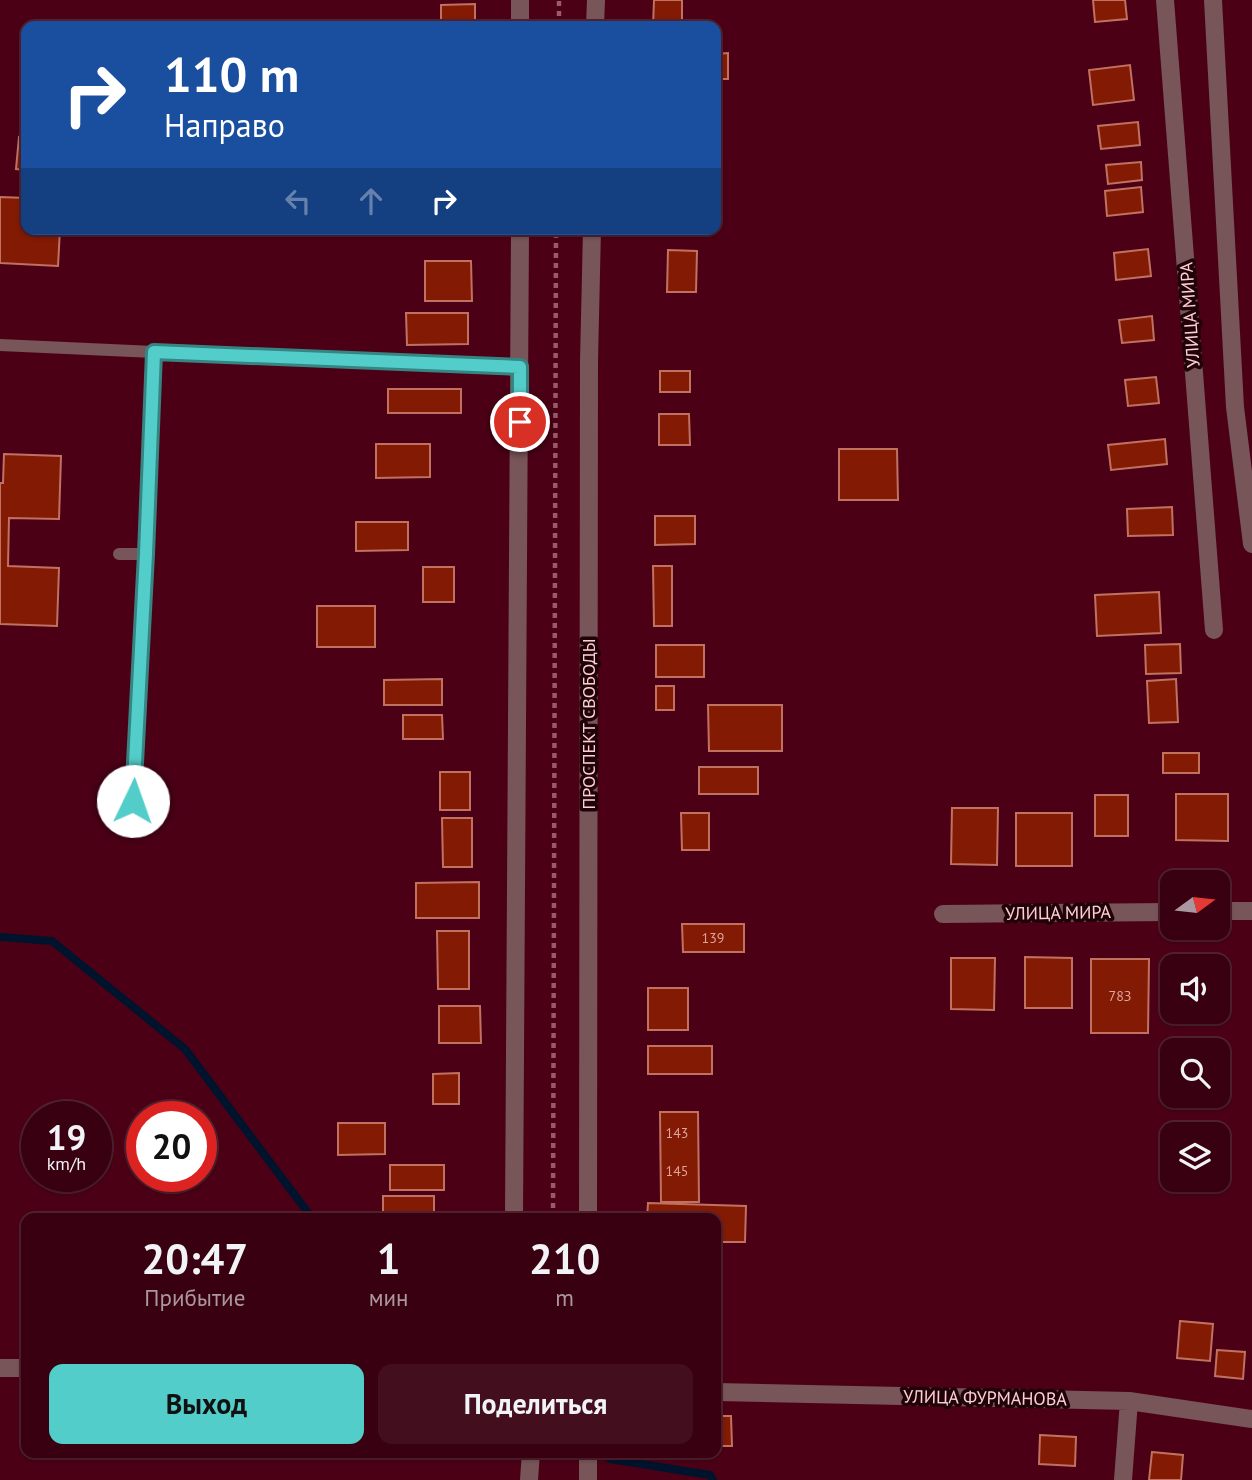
<!DOCTYPE html>
<html lang="ru">
<head>
<meta charset="utf-8">
<style>
  body { margin:0; font-family:"PT Sans",sans-serif; background:#430f1e; color:#f1f3f6; height:100vh; display:flex; flex-direction:column; font-size:26px; white-space:nowrap }
  * { box-sizing:border-box; margin:0 }
  p { font-size:23px; color:#ab979f }
  .icon { flex:none; width:38px; height:38px; fill:none; stroke:currentColor; stroke-width:2; stroke-linecap:round; stroke-linejoin:round }
  .map { position:relative; flex:1; overflow:hidden }
  .drawer { position:absolute; left:21px; top:1213px; width:700px; height:245px; display:flex; flex-direction:column; background:#380010; border-radius:14px; box-shadow:0 2px 5px #0004,0 0 0 2px #522230 }
  .drawer>* { flex:none }
  .top-card { position:absolute; left:21px; top:21px; width:700px; height:214px; border-radius:14px; box-shadow:0 2px 5px #0004,0 0 0 2px #522230; background:#1a4fa0; color:#fff; overflow:hidden }
  .needle { width:46px; rotate:75deg }
  .controls { position:absolute; left:1160px; top:870px; display:grid; gap:14px }
  .controls a { display:grid; place-items:center; width:70px; height:70px; border-radius:14px; background:#380010; box-shadow:0 2px 5px #0004,0 0 0 2px #522230; font-size:35px }
  .speed { position:absolute; left:21px; top:1101px; display:flex; gap:14px; font-size:35px; font-weight:700; text-align:center }
  .speed>* { display:grid; place-content:center; width:91px; height:91px; border-radius:50%; background:#380010; box-shadow:0 2px 5px #0004,0 0 0 2px #522230; line-height:1 }
  .speed small { font-size:18px; font-weight:400 }
  .speed .limit { border:10px solid #d22; background:#fff; color:#111 }
  .pin { position:absolute; display:grid; place-items:center; width:60px; height:60px; color:#fff; margin:-30px; border:4px solid #fff; border-radius:50%; box-shadow:0 2px 7px #0007 }
  .me { position:absolute; width:77px; margin:-38px; rotate:3deg; stroke-linejoin:round; filter:drop-shadow(0 0 5px #0008) }
  .turn { display:flex; align-items:center; gap:24px; height:147px; padding:0 28px; font-size:32px }
  .turn .icon { width:91px; height:91px; stroke-width:2.5 }
  .turn b { display:block; font-size:49px; line-height:60px }
  .lanes { display:flex; align-items:center; height:66px; padding:0 28px; background:#0003; justify-content:center; gap:35px; direction:ltr }
  .lanes .off { opacity:.35 }
  .eta { display:flex; justify-content:space-evenly; align-items:center; height:119px; text-align:center }
  .eta b { font-size:42px; font-weight:800; line-height:49px }
  .cta { display:flex; gap:14px; margin-top:auto; padding:14px 28px }
  .cta a { flex:1; height:80px; border-radius:14px; background:#53cdca; color:#111; font-size:28px; font-weight:800; line-height:80px; text-align:center }
  .cta a+a { background:#430f1e; color:#f1f3f6 }
  .map>svg:first-child { display:block }
  .lines { fill:none; stroke-linecap:round; stroke-linejoin:round }
  .stream { stroke:#00132c; stroke-width:8 }
  .building { fill:#831a03; stroke:#c17160; stroke-width:2 }
  .path { stroke:#995b69; stroke-width:4.5; stroke-dasharray:5 5; stroke-linecap:butt }
  .service { stroke:#785558; stroke-width:12 }
  .minor { stroke:#785558; stroke-width:18 }
  .route-casing { stroke:#368583; stroke-width:18 }
  .route { stroke:#53cdca; stroke-width:12 }
  .labels { text-anchor:middle; stroke-width:7; stroke-linejoin:round; paint-order:stroke }
  .number-label { font-size:14px; fill:#dea29f }
  .street-label { font-size:18px; fill:#fdcfd3; stroke:#200308 }
</style>
</head>
<body>
<div class="map">
<svg width="1252" height="1480" viewBox="0 0 1252 1480">
  <rect width="100%" height="100%" fill="#4b0016"/>
  <g class="lines">
    <!-- stream -->
    <path class="stream" d="M0 937 52 941 185 1049 312 1218
      M610 1452V1459L710 1475 713 1480"/>
  </g>
  <!-- building -->
  <path class="building" d="M654 0H682V26H653Z
    M1093 0H1125L1127 19 1095 22Z
    M475 4V26H441V5Z
    M728 53V79H716V54Z
    M1130 65 1134 100 1093 105 1089 70Z
    M1138 122 1140 145 1101 149 1098 126Z
    M19 137 26 138V170L16 169Z
    M1141 162 1142 180 1108 184 1106 165Z
    M22 169 26 170V198H20Z
    M1141 187 1143 212 1107 216 1105 191Z
    M0 197 26 198V229H60L58 266 0 263Z
    M1148 249 1151 276 1116 280 1114 253Z
    M668 250 697 251 696 292H667Z
    M425 261H471L472 301H425Z
    M406 313H468V344L407 345Z
    M1152 316 1154 340 1122 343 1119 320Z
    M660 371H690V392H660Z
    M1156 377 1159 403 1128 406 1125 380Z
    M388 389H461V413H388Z
    M659 414H689L690 445H659Z
    M1165 439 1167 464 1111 470 1108 445Z
    M376 444H430V477L376 478Z
    M839 449H897L898 500H839Z
    M4 454 61 456 59 519 9 518 8 566 59 568 57 626 0 624V483H3Z
    M1172 507 1173 535 1128 536 1127 509Z
    M655 516H695V544L655 545Z
    M356 522H408V550L356 551Z
    M653 566H672V626H654Z
    M423 567H454V602H423Z
    M1159 592 1161 633 1097 636 1095 595Z
    M317 606H375V647H317Z
    M1180 644 1181 673 1146 674 1145 645Z
    M656 645H704V677H656Z
    M442 679V705H384V680Z
    M1176 679 1178 722 1149 723 1147 681Z
    M656 686H674V710H656Z
    M708 705H782V751H709Z
    M403 715H442L443 739H403Z
    M1163 753H1199V773H1163Z
    M699 767H758V794H699Z
    M440 772H470V810H440Z
    M1176 794H1228V841L1176 840Z
    M1095 795H1128V836H1095Z
    M952 808H998L997 865 951 864Z
    M681 813H709V850H682Z
    M1016 813H1072V866H1016Z
    M442 818H472V867H443Z
    M479 882V918H416V883Z
    M682 924H744V952H683Z
    M437 931H469V989H438Z
    M1025 957 1072 958V1008H1025Z
    M951 958H995L994 1010 951 1009Z
    M1091 959H1149L1148 1033H1091Z
    M1180 959H1218V1009V966H1180Z
    M648 988H688V1030H648Z
    M439 1006H480L481 1043H439Z
    M648 1046H712V1074H648Z
    M459 1073V1104H433V1074Z
    M660 1112H698L699 1202H661Z
    M338 1123H385V1154L338 1155Z
    M390 1165H444V1190H390Z
    M383 1196H434V1218H383Z
    M648 1203 746 1206 745 1242H716V1218H647Z
    M1180 1321 1213 1324 1210 1361 1177 1358Z
    M1217 1350 1245 1352 1243 1379 1215 1376Z
    M716 1416H731L732 1446H716Z
    M1040 1435 1076 1437 1075 1466 1039 1464Z
    M1152 1452 1183 1455 1181 1480H1149Z"/>
  <g class="lines">
    <!-- path -->
    <path class="path" d="M559 26V0
      M553 1218 556 229"/>
    <!-- service -->
    <path class="service" d="M0 345 154 352
      M119 554H146
      M133 801 146 554 154 352 520 367"/>
    <!-- minor -->
    <path class="minor" d="M520 0V26
      M1165 0 1214 630
      M1213 0 1235 407 1252 544
      M595 26 596 0
      M1218 911H1252
      M943 914 1172 912
      M514 1218 520 229
      M588 1218 589 361 592 229
      M0 1368H26
      M716 1392 1129 1401 1252 1419
      M529 1480 531 1452
      M588 1480V1452
      M1123 1480 1129 1401"/>
  </g>
  <g class="lines">
    <!-- route casing -->
    <g class="route-casing">
      <path id="route" d="M133 801 146 554 154 352 520 367V422"/>
    </g>
    <!-- route -->
    <use href="#route" class="route"/>
  </g>
  <g class="labels">
    <!-- number labels -->
    <g class="number-label">
      <text x="713" y="943">139</text>
      <text x="1120" y="1001">78З</text>
      <text x="677" y="1138">143</text>
      <text x="677" y="1176">145</text>
    </g>
    <!-- street labels -->
    <g class="street-label">
      <text transform="translate(1190 315) rotate(-94)" y="6">УЛИЦА МИРА</text>
      <text transform="translate(589 724) rotate(-90)" y="6">ПРОСПЕКТ СВОБОДЫ</text>
      <text transform="translate(1058 913) rotate(-1)" y="6">УЛИЦА МИРА</text>
      <text transform="translate(985 1398) rotate(1)" y="6">УЛИЦА ФУРМАНОВА</text>
    </g>
  </g>
</svg>
<div class="controls">
<a><svg class="needle" viewBox="-14 -14 28 28"><path d="M0-13l5 13h-10z" fill="#e53935"/><path d="M0 13l5-13h-10z" fill="#ab979f"/></svg></a>
<a><svg class="icon" aria-label="sound" viewBox="0 0 24 24"><path d="M4 9h4l5-4v14l-5-4H4zM17 9q2 3 0 6"/></svg></a>
<a><svg class="icon" aria-label="search" viewBox="0 0 24 24"><circle cx="10" cy="10" r="6"/><path d="M15 15l6 6"/></svg></a>
<a><svg class="icon" aria-label="layers" viewBox="0 0 24 24"><path d="M12 4l9 5-9 5-9-5zM3 14l9 5 9-5"/></svg></a>
</div>
<div class="speed"><div>19<small>km/h</small></div><div class="limit">20</div></div>
<div class="pin" style="left:520px;top:422px;background:#d93025"><svg class="icon" aria-label="arrive" viewBox="0 0 24 24"><path d="M6 21V4h12l-3 4 3 4H6"/></svg></div>
<svg class="me" style="left:133px;top:801px" viewBox="-20 -20 40 40"><circle r="19" fill="#fff"/><path d="M0-13L10 11 0 6-10 11z" fill="#53cdca"/></svg>
<div class="top-card">
<div class="turn"><svg class="icon" aria-label="right" viewBox="0 0 24 24"><path d="M7 20v-9h11M14 6l5 5-5 5"/></svg><div><b>110 m</b>Направо</div></div>
<div class="lanes"><svg class="icon off" aria-label="left" viewBox="0 0 24 24"><path d="M17 20v-9H6M10 6l-5 5 5 5"/></svg><svg class="icon off" aria-label="ahead" viewBox="0 0 24 24"><path d="M12 20V5M6 11l6-6 6 6"/></svg><svg class="icon" aria-label="right" viewBox="0 0 24 24"><path d="M7 20v-9h11M14 6l5 5-5 5"/></svg></div>
</div>
<section class="drawer">
<div class="eta">
<div><b>20:47</b><p>Прибытие</p></div>
<div><b>1</b><p>мин</p></div>
<div><b>210</b><p>m</p></div>
</div>
<div class="cta"><a>Выход</a><a>Поделиться</a></div>
</section>
</div>
</body>
</html>
